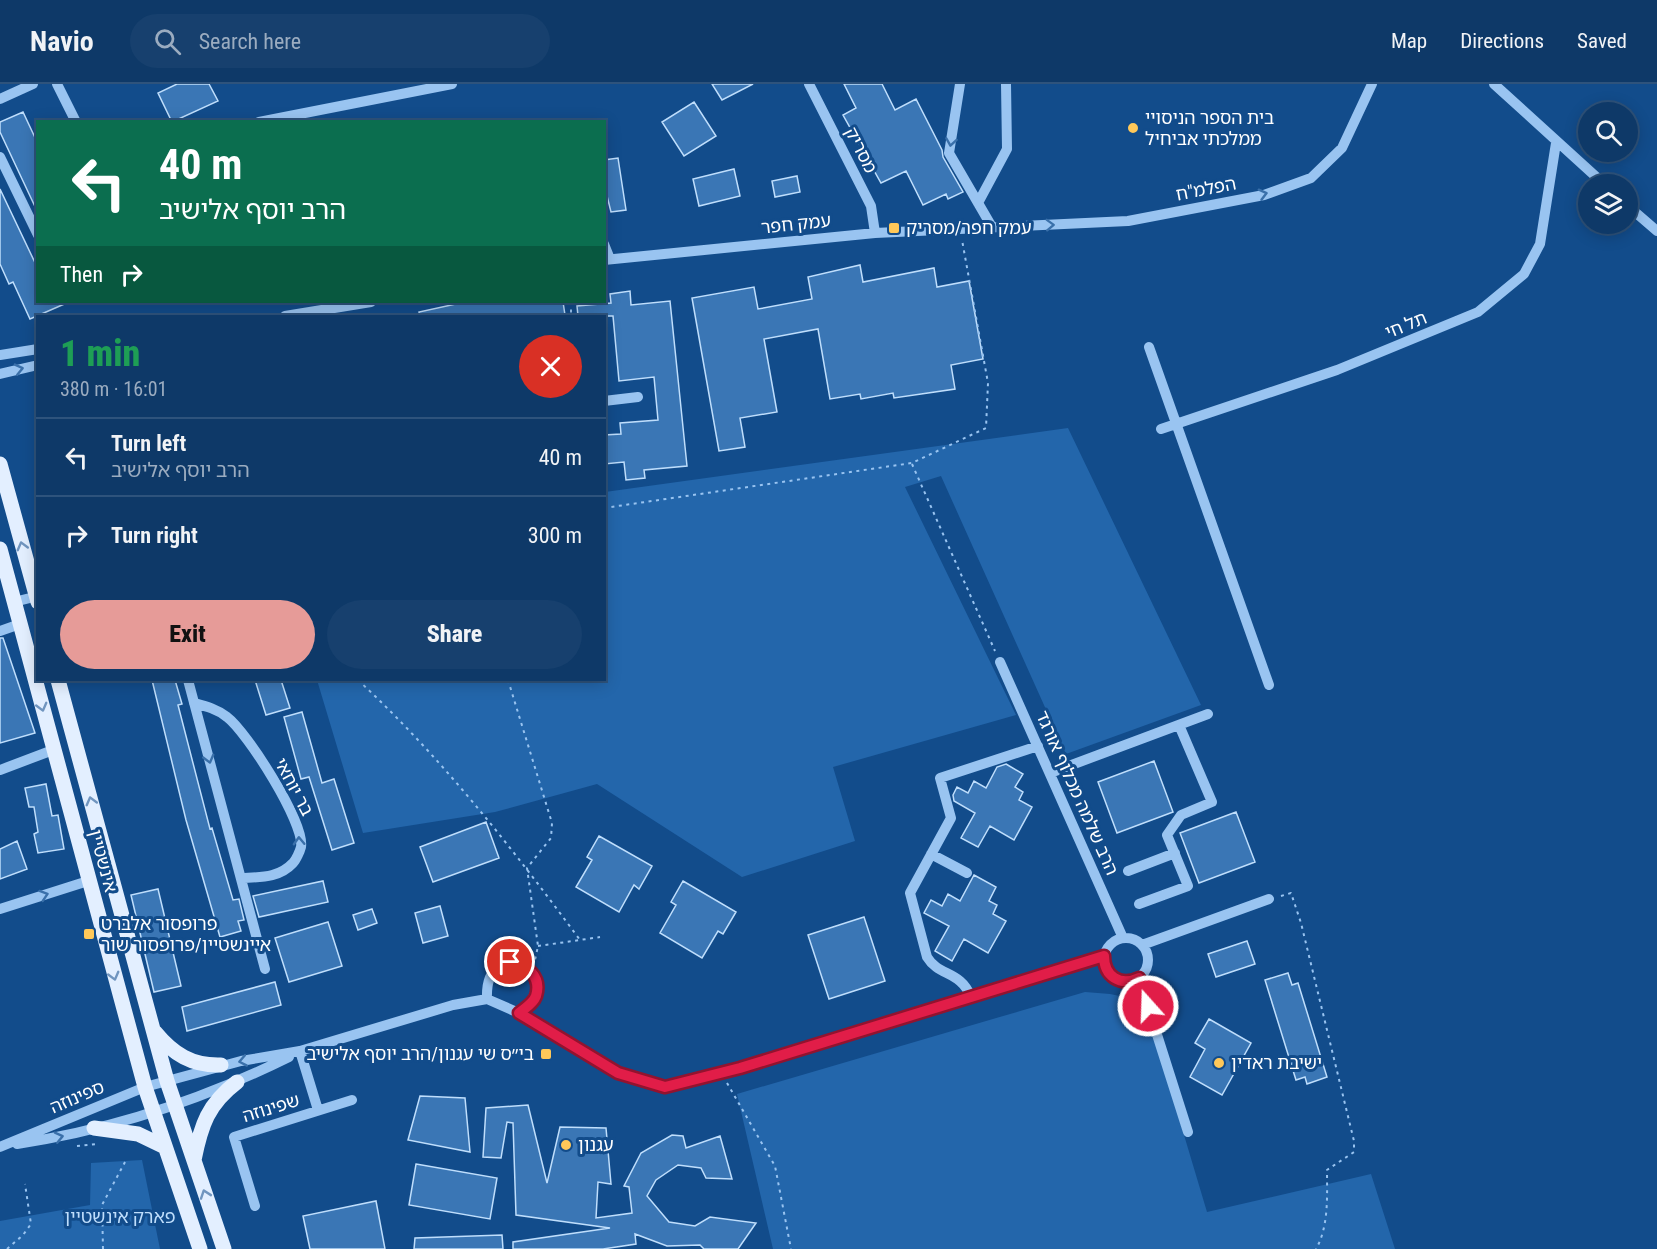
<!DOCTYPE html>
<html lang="en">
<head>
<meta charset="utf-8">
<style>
  body { margin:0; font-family:"Roboto Condensed","Noto Sans Hebrew",sans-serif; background:#17406e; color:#f1f3f6; height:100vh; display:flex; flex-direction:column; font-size:22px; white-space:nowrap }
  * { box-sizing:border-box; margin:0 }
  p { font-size:20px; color:#9bacc0 }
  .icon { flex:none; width:33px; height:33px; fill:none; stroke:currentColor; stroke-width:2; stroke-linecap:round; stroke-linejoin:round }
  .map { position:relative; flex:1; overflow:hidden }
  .details { position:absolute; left:36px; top:231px; width:570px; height:366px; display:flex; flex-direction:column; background:#0e3968; border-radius:0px; box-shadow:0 3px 15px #0003,0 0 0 2px #2e537c }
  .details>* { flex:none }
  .top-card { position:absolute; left:36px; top:36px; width:570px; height:183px; border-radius:0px; box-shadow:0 3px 15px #0003,0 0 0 2px #2e537c; background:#0b6e4f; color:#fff; overflow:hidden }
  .controls { position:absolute; left:1578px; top:18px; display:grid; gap:12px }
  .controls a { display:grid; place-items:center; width:60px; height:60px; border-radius:50%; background:#0e3968; box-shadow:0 3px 15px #0003,0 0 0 2px #2e537c; font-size:30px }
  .pin { position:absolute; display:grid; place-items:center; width:51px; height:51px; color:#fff; margin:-26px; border:3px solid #fff; border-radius:50%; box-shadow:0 2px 6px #0007 }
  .me { position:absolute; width:66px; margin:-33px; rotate:340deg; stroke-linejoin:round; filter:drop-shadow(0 0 4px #0008) }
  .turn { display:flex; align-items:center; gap:21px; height:126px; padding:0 24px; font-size:27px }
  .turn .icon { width:78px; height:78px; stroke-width:2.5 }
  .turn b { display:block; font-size:42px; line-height:51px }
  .then { display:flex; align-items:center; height:57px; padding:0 24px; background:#0003; gap:12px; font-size:22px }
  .round { display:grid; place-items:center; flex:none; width:63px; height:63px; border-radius:32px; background:#17406e }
  .overview { display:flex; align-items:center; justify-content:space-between; height:102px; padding:0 24px }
  h1 { font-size:36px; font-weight:800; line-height:45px; color:#1e9e55 }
  .cta { display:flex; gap:12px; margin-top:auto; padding:12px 24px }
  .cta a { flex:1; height:69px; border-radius:36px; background:#e69b98; color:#111; font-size:24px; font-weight:800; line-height:69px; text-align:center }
  .cta a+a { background:#17406e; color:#f1f3f6 }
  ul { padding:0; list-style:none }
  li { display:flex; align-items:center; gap:18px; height:78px; padding:0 24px; border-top:2px solid #2e537c }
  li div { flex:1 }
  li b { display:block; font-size:22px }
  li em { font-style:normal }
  header { display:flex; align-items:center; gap:36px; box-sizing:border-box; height:84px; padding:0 30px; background:#0e3968; border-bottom:2px solid #2e537c }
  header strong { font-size:28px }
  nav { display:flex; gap:33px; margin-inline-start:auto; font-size:21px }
  .search { width:420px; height:54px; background:#17406e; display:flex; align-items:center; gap:15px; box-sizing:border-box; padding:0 21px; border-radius:33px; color:#9bacc0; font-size:22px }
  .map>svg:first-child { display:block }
  .green { fill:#2366ab }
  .building { fill:#3a76b5; stroke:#bfdefc; stroke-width:1.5 }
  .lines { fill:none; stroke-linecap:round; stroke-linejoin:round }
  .path { stroke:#99c4f1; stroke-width:2; stroke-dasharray:3 4.5; stroke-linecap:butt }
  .minor { stroke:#99c4f1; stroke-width:10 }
  .major { stroke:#e3efff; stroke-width:15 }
  .oneway { stroke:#3a70aa }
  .oneway2 { stroke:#7095bf }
  .route-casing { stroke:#92132f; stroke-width:15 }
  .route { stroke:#e11d48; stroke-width:10 }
  .poi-dot { fill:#ffc859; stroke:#124c8b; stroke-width:2 }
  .labels { text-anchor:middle; stroke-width:6; stroke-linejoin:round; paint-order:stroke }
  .poi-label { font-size:18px; fill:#fff; stroke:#124c8b; text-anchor:start }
  .street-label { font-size:18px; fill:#fff; stroke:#124c8b }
  .park-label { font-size:18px; fill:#bfdefc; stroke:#124c8b }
</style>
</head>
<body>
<header>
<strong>Navio</strong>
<div class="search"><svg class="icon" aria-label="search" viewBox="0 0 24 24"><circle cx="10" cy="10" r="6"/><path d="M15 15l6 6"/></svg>Search here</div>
<nav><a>Map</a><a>Directions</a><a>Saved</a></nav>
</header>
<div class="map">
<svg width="1657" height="1165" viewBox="0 0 1657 1165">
  <rect width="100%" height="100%" fill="#124c8b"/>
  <!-- green -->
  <path class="green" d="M1068 344 1201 621 1066 670 941 392 905 403 1016 631 833 683 855 757 742 793 597 700 495 728 363 749 317 596H604L605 408Z
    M1085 908 1110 910 1144 917 1207 1128 1371 1090 1395 1165H773L737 1010Z
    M142 1076 160 1165H0V1137L90 1121 91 1079Z"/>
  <!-- building -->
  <path class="building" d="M177 0H209L218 17 172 38 158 9Z
    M712 0H753L722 16Z
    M844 0H882L895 26 916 15 942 66 943 73 963 108 948 115 946 110 923 121 906 87 881 99 843 31 856 24Z
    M694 18 716 52 684 72 662 38Z
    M23 28 38 60V129L0 48V38Z
    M618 74 626 126 611 128 604 100V76Z
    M734 85 740 112 699 122 693 95Z
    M797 92 800 108 775 113 772 97Z
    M0 105 38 185V218H69L30 235 13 198 9 200 0 180Z
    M860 181 863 198 934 184 937 203 969 197 983 275 951 281 955 305 894 314 893 309 861 315 860 310 830 315 818 245 764 255 777 328 740 334 745 363 719 367 692 214 754 203 758 225 812 215 808 193Z
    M630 207 631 221 670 217 687 382 644 386 645 394 626 396 624 378 604 380V351L621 350 620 339 658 336 654 293 619 297 613 232H578L577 222 611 219 610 210Z
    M465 218H563L565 231 420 232 419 228Z
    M0 554H3L35 649 0 659Z
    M152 596H175L182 620 178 621 210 745 212 744 233 816 239 815 244 836 238 837 241 847 220 853 186 736Z
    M255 596H281L290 624 266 631Z
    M302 628 322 699 334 695 354 759 332 766 309 693 301 695 284 633Z
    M1154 677 1173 728 1117 749 1098 698Z
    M1006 680 1023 690 1015 703 1023 708 1019 716 1032 723 1014 756 990 742 978 763 961 754 975 729 954 717 953 711 957 703 968 709 974 697 986 704 997 683Z
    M46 700 52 732 58 731 64 765 38 769 34 750 38 748 34 723H29L25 704Z
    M1236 728 1255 778 1199 799 1180 749Z
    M486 738 499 774 433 798 420 763Z
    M599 752 652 782 639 805 634 801 619 828 576 803 592 776 587 773Z
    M17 757 27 785 0 795V765Z
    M974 791 996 803 989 817 997 821 993 830 1006 837 988 869 964 855 952 877 935 867 949 842 924 829 931 816 942 822 948 810 960 817Z
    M323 797 328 818 259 833 253 812Z
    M683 797 736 828 723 850 718 847 702 874 660 849 676 821 671 818Z
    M158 805 181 902 154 908 131 811Z
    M440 822 448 852 423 859 415 829Z
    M372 825 377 839 358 846 353 831Z
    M864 833 885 897 829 915 808 851Z
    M328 838 342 882 289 898 275 854Z
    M1247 857 1255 880 1216 893 1208 870Z
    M1288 889 1292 901 1298 899 1327 993 1307 1000 1305 993 1296 996 1265 896Z
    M275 898 281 921 187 947 182 923Z
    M1209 935 1251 959 1222 1011 1190 993 1205 965 1195 959Z
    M420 1012 465 1014 470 1068 408 1056Z
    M528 1021 547 1099 560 1043 606 1044 611 1100 598 1098 596 1134 632 1129 629 1103 624 1102 641 1069 672 1051 683 1052 686 1064 720 1052 732 1095 706 1094 701 1084 678 1081 656 1096 647 1112 669 1138 695 1142 710 1133 756 1139 738 1165H704L700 1161 667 1162 635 1150 636 1160 603 1165H513V1158L610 1144 516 1131 513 1039 507 1038 501 1074 483 1073 486 1024Z
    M416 1080 497 1094 490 1135 409 1121Z
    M376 1117 385 1165H310L303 1132Z
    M502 1151 503 1165H414L415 1154Z"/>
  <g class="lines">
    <!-- path -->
    <path class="path" d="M571 218V232
      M912 380 995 567
      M604 424 912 379 986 344 988 299 962 156
      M358 596C442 674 512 764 580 856L600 853
      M508 596 552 739 551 754 527 784 538 862 535 876
      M1281 812 1291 809 1301 839 1354 1057V1068L1327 1086C1327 1112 1329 1142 1316 1165
      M538 862 580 856
      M727 999 775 1082 791 1165
      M77 1062 98 1060
      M7 1165 23 1151 31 1140 25 1100
      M103 1165 102 1121 125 1078"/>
    <!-- minor -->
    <path class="minor" d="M57 0 76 38
      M809 0 871 122 875 149
      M960 0 949 69 992 143
      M1494 0 1604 100
      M0 15 33 0
      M259 38 452 0
      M0 73 38 151
      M978 119 1007 65 1006 0
      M1628 122 1657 147
      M604 160 610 175
      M604 176 875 149 1128 137 1264 111 1311 94 1342 64 1372 0
      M285 232 371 218
      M1149 263 1269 601
      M0 271 38 265
      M0 290 38 281
      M604 317 638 313
      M1161 345 1337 286 1478 228 1524 190 1540 160 1556 59
      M14 518 38 512
      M0 547 20 540
      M1000 578 1123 854
      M188 596 265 885
      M194 619C205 622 217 625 227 633 247 648 305 739 301 763 300 767 296 776 293 779 279 794 261 793 242 794
      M0 686 53 666
      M1050 689 1208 630
      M931 770 967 789
      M1128 787 1175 769
      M1139 820 1188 802 1167 751 1181 731 1212 718 1179 641
      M0 825 88 797
      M1104 876a22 22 0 1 1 44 0a22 22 0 1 1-44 0Z
      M1142 861 1269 815
      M1139 894 1188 1048
      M971 913C960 886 939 893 927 873L910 809 951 734 940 694 1038 662
      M487 915 519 929 618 989 665 1003 740 984 1104 872
      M487 915C484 847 573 886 519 929
      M300 967 318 1026
      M17 1060C110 1046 204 1015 289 973
      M0 1063 145 1003 241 977 300 967 453 921 487 915
      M255 1122 234 1053 352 1016"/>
    <!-- major -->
    <path class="major" d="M0 380 38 518
      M0 465 145 1003 200 1165
      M58 596 167 997 224 1165
      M155 948C173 970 192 982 221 981
      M94 1044 138 1050 165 1063
      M194 1076C201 1041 208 1020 237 998"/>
  </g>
  <!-- one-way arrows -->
  <defs><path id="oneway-chevron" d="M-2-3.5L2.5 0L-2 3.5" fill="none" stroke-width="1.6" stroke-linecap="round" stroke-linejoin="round" transform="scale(1.5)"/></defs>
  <g class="oneway">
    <use href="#oneway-chevron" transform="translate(951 58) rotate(99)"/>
    <use href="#oneway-chevron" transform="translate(1263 110) rotate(-15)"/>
    <use href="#oneway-chevron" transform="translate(1050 141) rotate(-2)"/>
    <use href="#oneway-chevron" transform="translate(19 285) rotate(-13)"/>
    <use href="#oneway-chevron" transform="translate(209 675) rotate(75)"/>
    <use href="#oneway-chevron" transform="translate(299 757) rotate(-92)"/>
    <use href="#oneway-chevron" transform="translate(44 811) rotate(-18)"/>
    <use href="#oneway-chevron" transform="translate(243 977) rotate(169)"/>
    <use href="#oneway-chevron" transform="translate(59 1053) rotate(-13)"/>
  </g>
  <g class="oneway2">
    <use href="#oneway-chevron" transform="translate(22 462) rotate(-105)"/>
    <use href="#oneway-chevron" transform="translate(42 623) rotate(75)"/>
    <use href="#oneway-chevron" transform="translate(91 717) rotate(-105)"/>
    <use href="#oneway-chevron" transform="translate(114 892) rotate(75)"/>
    <use href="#oneway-chevron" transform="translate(205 1110) rotate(-109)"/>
  </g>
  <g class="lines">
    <!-- route casing -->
    <g class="route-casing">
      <path id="route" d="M510 878C527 880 542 893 536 912 533 920 525 924 519 929L618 989 665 1003 740 984 1104 872C1104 892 1120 903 1139 894L1148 922"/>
    </g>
    <!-- route -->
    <use href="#route" class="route"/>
  </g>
  <!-- markers -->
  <g class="poi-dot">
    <circle cx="1133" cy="44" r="6"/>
    <rect x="888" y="138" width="12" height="12" rx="3"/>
    <rect x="83" y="844" width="12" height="12" rx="3"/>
    <rect x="540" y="964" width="12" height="12" rx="3"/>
    <circle cx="1219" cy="979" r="6"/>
    <circle cx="566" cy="1061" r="6"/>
  </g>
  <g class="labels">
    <!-- poi labels -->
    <g class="poi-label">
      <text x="1145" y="40">בית הספר הניסויי<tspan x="1145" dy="21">ממלכתי אביחיל</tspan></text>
      <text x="906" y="150">עמק חפר/מסריק</text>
      <text x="101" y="846">פרופסור אלברט<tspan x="101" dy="21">איינשטיין/פרופסור שור</tspan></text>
      <text x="534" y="976" text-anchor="end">בי״ס שי עגנון/הרב יוסף אלישיב</text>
      <text x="1231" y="985">ישיבת ראדין</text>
      <text x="578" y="1067">עגנון</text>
    </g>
    <!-- street labels -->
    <g class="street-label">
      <text transform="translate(861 66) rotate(63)" y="6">מסריק</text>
      <text transform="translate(1206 105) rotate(-11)" y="6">הפלמ"ח</text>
      <text transform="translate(796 140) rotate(-6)" y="6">עמק חפר</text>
      <text transform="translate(1406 241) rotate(-22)" y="6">תל חי</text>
      <text transform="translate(294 703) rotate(62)" y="6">בר יוחאי</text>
      <text transform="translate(1077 709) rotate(66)" y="6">הרב שלמה מכלוף אורגד</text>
      <text transform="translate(103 777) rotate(75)" y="6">אינשטיין</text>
      <text transform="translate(77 1013) rotate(-23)" y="6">ספינוזה</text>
      <text transform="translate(271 1024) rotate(-17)" y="6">שפינוזה</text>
    </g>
    <!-- park labels -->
    <g class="park-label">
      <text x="120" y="1139">פארק אינשטיין</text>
    </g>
  </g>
</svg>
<div class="controls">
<a><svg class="icon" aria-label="search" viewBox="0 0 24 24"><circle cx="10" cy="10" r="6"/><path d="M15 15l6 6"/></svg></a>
<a><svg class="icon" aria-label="layers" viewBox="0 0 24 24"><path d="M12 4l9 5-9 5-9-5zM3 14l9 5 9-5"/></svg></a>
</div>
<div class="pin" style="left:510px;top:878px;background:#d93025"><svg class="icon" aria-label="arrive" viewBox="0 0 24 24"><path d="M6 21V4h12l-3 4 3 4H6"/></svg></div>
<svg class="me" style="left:1148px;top:922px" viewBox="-20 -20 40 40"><circle r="17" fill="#e11d48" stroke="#fff" stroke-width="3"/><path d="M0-11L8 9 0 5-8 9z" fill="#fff"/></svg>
<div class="top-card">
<div class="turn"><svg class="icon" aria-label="left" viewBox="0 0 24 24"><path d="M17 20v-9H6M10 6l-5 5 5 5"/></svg><div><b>40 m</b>הרב יוסף אלישיב</div></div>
<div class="then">Then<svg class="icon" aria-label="right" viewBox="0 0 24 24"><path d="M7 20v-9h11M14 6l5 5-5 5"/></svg></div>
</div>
<section class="details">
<div class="overview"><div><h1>1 min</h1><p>380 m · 16:01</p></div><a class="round" style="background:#d93025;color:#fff"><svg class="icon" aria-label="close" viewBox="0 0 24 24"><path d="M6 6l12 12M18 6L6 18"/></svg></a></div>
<ul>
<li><svg class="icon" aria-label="left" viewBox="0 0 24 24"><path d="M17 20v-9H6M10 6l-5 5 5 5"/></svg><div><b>Turn left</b><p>הרב יוסף אלישיב</p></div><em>40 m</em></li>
<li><svg class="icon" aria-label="right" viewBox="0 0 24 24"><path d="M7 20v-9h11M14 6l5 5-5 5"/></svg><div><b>Turn right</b></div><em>300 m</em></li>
</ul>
<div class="cta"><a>Exit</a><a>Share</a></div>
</section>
</div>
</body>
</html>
